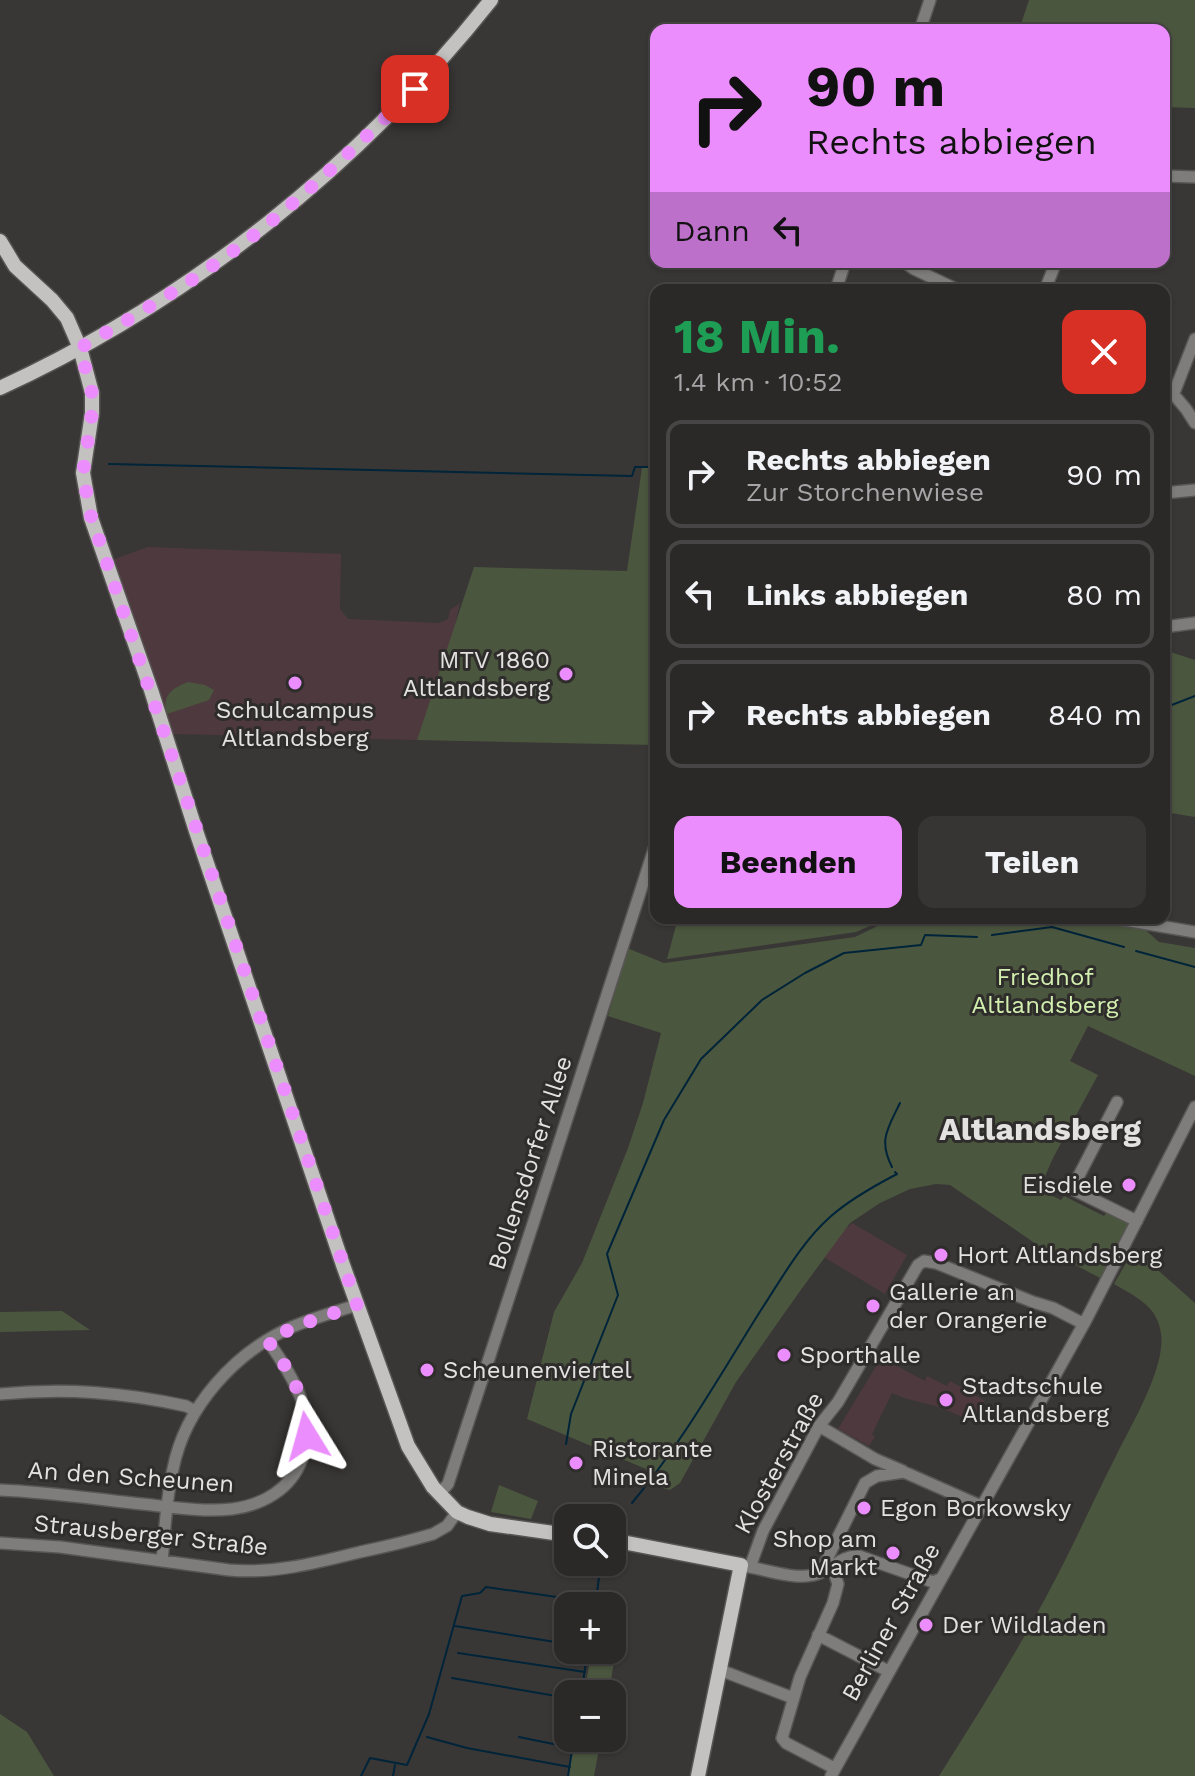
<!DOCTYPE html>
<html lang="de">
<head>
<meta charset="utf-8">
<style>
  body { margin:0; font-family:"Work Sans",sans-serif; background:#373534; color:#f1f3f6; height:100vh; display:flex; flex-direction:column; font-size:30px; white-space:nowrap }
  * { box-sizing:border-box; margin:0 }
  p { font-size:26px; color:#a6a6a8 }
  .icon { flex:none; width:44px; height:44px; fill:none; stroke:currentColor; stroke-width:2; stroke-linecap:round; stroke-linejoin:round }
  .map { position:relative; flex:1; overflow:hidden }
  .details { position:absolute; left:650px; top:284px; width:520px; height:640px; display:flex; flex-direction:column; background:#2b2928; border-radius:16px; box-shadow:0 2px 6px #0004,0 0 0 2px #474545 }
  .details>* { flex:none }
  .hud { position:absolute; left:650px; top:24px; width:520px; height:244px; border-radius:16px; box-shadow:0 2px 6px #0004,0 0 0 2px #474545; background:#eb8dfc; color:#111; overflow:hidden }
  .controls { position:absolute; left:554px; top:1504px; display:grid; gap:16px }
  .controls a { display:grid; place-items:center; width:72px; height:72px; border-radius:16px; background:#2b2928; box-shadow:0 2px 6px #0004,0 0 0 2px #474545; font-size:40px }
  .pin { position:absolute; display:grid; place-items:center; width:68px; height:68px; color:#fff; margin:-34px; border-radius:16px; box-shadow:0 4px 12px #0006 }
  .me { position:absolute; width:88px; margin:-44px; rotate:352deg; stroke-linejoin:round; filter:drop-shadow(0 0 6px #0008) }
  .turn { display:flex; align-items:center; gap:28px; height:168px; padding:0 24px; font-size:36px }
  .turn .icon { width:104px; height:104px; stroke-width:2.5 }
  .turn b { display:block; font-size:56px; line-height:68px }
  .then { display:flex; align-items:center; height:76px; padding:0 24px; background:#0003; gap:16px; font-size:30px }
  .round { display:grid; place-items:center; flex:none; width:84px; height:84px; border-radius:16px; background:#373534 }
  .overview { display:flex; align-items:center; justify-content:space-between; height:136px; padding:0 24px }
  h1 { font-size:48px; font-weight:700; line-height:60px; color:#1e9e55 }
  .action { display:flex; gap:16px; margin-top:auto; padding:16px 24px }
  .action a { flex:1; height:92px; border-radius:16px; background:#eb8dfc; color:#111; font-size:32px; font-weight:700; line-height:92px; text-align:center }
  .action a+a { background:#373534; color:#f1f3f6 }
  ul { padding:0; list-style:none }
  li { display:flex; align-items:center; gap:24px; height:108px; margin:0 16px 12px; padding:0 8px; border:4px solid #474545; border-radius:16px }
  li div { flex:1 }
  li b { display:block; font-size:30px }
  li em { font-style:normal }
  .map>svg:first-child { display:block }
  .education { fill:#4e393e }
  .green { fill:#4b563f }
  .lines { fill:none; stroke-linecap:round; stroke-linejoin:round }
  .stream { stroke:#002439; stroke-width:2 }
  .minor-casing { stroke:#585654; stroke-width:14 }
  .major-casing { stroke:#585654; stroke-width:17 }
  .minor { stroke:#7e7d7c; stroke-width:11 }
  .major { stroke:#c4c2c0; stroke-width:14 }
  .route { stroke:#eb8dfc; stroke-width:14; stroke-dasharray:0 25.2 }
  .poi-dot { fill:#eb8dfc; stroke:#2f2d2b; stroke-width:3 }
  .labels { text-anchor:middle; stroke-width:6; stroke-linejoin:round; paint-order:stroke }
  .poi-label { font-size:24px; fill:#e3e2e1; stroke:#2f2d2b; text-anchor:start }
  .park-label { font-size:24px; fill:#d2efaf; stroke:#2f2d2b }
  .street-label { font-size:24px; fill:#e3e2e1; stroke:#2f2d2b }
  .district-label { font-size:32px; font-weight:bold; fill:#e3e2e1; stroke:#2f2d2b }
</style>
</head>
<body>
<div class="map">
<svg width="1195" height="1776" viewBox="0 0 1195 1776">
  <rect width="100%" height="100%" fill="#393735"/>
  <!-- education -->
  <path class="education" d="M148 547 341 554 340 609 348 619 439 623 448 619 450 610 460 603 453 633 417 740 173 734 109 561Z
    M852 1223 907 1255 885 1294 822 1256 832 1241Z
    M884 1353 898 1361 897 1366 925 1381 927 1376 947 1386 950 1381 985 1401 974 1422 939 1407 904 1398 892 1393 875 1428 872 1435 875 1436 869 1446 838 1429Z"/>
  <!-- green -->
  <path class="green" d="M1029 0H1195V108L1164 107V30H1019Z
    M642 468H656V745L417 740 474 567 627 571Z
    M1164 650 1195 660V817L1171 813 1164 816Z
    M188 682 205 685 214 690 209 700 167 714C161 696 172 688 188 682Z
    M678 918H888L856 932 667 959Z
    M894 918H1010L1011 922 1028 918H1095L1141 926 1159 942 1195 948V1076L1088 1026 1070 1061 1098 1075 1053 1158 1039 1190 1061 1200 1064 1196 1104 1216 1108 1211 1126 1220 1128 1224 1102 1279 1039 1246 950 1185 936 1184 910 1189 880 1203 850 1223 800 1291 736 1382 680 1483 670 1490 649 1484 646 1469 527 1419 554 1312 582 1263 628 1148 643 1103 661 1033 608 1016 627 948 664 963 855 937Z
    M1134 1249 1195 1303V1776H939C980 1711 1021 1646 1056 1578 1077 1538 1095 1497 1115 1458 1130 1427 1166 1368 1161 1334 1158 1306 1136 1297 1114 1284Z
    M62 1311 90 1330 0 1332V1312Z
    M499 1485 538 1501 531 1519 491 1512Z
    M612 1639 617 1640 609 1694H584L592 1650H612Z
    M0 1714 27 1732 54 1776H0Z
    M575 1738H601L594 1776H567Z"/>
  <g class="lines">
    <!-- stream -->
    <path class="stream" d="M109 464 632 476 635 467H656
      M1164 708 1195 696
      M992 935 1052 927 1124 947
      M1136 951 1195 967
      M892 1167C878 1140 888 1128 900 1103
      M566 1444 571 1414 618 1295 607 1254 664 1120 701 1059 762 1000 805 973 844 953 921 945 925 935 977 937
      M632 1503C682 1443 720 1375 761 1310 782 1278 801 1243 830 1217 849 1200 874 1186 897 1174L895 1172
      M612 1519 617 1512
      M455 1626 568 1644
      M458 1653 585 1672
      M452 1678 568 1698
      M581 1694 588 1650
      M427 1737 467 1748 570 1767
      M519 1737 573 1748
      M361 1776 370 1758 407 1765 429 1714 462 1596 480 1593 486 1587 592 1602 596 1600 601 1562
      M393 1776 395 1765
      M568 1776 574 1738"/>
    <!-- minor casing -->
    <g class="minor-casing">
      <path id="minor" d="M920 30 930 0
        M1164 176 1195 177
        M904 262 914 269 958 290
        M836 290 845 262
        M1045 290 1056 262
        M1164 383 1186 409 1195 423
        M1174 393 1195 339
        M1164 493 1195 490
        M1164 627 1195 623
        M1113 918 1195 932
        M1117 1102 1072 1189 1137 1221
        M0 1394C66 1388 121 1392 186 1406L195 1411
        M819 1426 875 1459 903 1471
        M0 1490C51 1492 101 1500 152 1505 178 1508 206 1512 232 1509 263 1505 291 1489 302 1459 318 1415 292 1375 268 1341
        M439 1494 448 1484C519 1271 586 1056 656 843
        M0 1543 60 1547 229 1570C274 1574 316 1563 360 1552 384 1547 409 1541 433 1534L447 1526 457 1512
        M162 1561C165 1530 166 1499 173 1469 185 1407 235 1352 292 1327 313 1318 335 1312 357 1305
        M744 1566C764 1569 794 1580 813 1575 831 1572 840 1555 859 1556L933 1582 940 1579
        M832 1566 838 1584 833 1603 800 1677 782 1738 786 1743 834 1768
        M750 1567 763 1531 819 1426 838 1402 918 1265 924 1261 936 1263 1033 1302 1053 1308 1084 1324
        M820 1573 865 1483 877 1476 904 1472 981 1506
        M818 1635 888 1671
        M720 1670 788 1696H794
        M831 1776 1086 1320 1195 1107"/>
    </g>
    <!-- major casing -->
    <g class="major-casing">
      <path id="major" d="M0 241 15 266 52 300 67 318 80 348 92 393V413L83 473 91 518 151 690 196 831 343 1265 408 1446 433 1487 457 1512 468 1517 490 1524 568 1535
        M0 388C191 300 360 165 491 0
        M612 1540 741 1565 698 1776"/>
    </g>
    <!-- minor -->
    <use href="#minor" class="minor"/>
    <!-- major -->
    <use href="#major" class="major"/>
  </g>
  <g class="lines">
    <!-- route -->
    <path class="route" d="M307 1436C305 1395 291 1373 268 1341L294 1327 357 1305 90 513 83 473 92 413V393L80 348C134 316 190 284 241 245 303 198 359 144 415 89"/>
  </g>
  <!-- markers -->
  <g class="poi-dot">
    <circle cx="566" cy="674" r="8"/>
    <circle cx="295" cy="683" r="8"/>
    <circle cx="1129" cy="1185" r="8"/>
    <circle cx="941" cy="1255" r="8"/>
    <circle cx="873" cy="1306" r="8"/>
    <circle cx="784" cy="1355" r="8"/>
    <circle cx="427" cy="1370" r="8"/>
    <circle cx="946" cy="1400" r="8"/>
    <circle cx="576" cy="1463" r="8"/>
    <circle cx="864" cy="1508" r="8"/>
    <circle cx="893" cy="1553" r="8"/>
    <circle cx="926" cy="1625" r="8"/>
  </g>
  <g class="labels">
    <!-- poi labels -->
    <g class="poi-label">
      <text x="550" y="668" text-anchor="end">MTV 1860<tspan x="550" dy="28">Altlandsberg</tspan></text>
      <text x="295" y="718" text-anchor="middle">Schulcampus<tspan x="295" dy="28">Altlandsberg</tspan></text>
      <text x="1113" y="1193" text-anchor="end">Eisdiele</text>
      <text x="957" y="1263">Hort Altlandsberg</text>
      <text x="889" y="1300">Gallerie an<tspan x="889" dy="28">der Orangerie</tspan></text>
      <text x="800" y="1363">Sporthalle</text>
      <text x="443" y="1378">Scheunenviertel</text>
      <text x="962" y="1394">Stadtschule<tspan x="962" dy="28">Altlandsberg</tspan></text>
      <text x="592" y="1457">Ristorante<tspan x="592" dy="28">Minela</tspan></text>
      <text x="880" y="1516">Egon Borkowsky</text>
      <text x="877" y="1547" text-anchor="end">Shop am<tspan x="877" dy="28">Markt</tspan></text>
      <text x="942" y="1633">Der Wildladen</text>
    </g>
    <!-- park labels -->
    <g class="park-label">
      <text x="1045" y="985">Friedhof<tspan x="1045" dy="28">Altlandsberg</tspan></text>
    </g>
    <!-- street labels -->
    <g class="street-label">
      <text transform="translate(530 1163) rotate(-72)" y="8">Bollensdorfer Allee</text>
      <text transform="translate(779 1463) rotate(-61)" y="8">Klosterstraße</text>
      <text transform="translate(131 1477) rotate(4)" y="8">An den Scheunen</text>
      <text transform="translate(151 1535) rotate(6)" y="8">Strausberger Straße</text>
      <text transform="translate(891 1622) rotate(-61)" y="8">Berliner Straße</text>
    </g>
    <!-- district labels -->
    <g class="district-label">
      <text x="1040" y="1140">Altlandsberg</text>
    </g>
  </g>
</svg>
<div class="controls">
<a><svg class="icon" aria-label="search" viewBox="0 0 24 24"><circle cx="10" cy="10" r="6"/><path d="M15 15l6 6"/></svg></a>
<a>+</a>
<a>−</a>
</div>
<div class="pin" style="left:415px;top:89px;background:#d93025"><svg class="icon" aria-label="arrive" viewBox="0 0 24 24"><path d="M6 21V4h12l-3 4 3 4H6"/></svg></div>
<svg class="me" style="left:307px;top:1436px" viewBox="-20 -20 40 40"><path d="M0-17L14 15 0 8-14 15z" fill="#eb8dfc" stroke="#fff" stroke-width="4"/></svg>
<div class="hud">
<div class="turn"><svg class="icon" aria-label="right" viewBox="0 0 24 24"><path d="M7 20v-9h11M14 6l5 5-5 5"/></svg><div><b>90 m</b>Rechts abbiegen</div></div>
<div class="then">Dann<svg class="icon" aria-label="left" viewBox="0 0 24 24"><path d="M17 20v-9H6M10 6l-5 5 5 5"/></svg></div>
</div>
<section class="details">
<div class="overview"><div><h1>18 Min.</h1><p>1.4 km · 10:52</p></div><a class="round" style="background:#d93025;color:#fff"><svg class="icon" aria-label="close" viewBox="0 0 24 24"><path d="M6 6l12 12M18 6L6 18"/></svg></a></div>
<ul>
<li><svg class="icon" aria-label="right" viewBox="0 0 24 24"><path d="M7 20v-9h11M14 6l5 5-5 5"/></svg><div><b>Rechts abbiegen</b><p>Zur Storchenwiese</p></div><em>90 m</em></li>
<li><svg class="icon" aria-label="left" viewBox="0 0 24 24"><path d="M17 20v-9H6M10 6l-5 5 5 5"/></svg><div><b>Links abbiegen</b></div><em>80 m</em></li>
<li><svg class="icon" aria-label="right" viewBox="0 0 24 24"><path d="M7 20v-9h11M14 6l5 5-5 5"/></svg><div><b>Rechts abbiegen</b></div><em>840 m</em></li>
</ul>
<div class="action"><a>Beenden</a><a>Teilen</a></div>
</section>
</div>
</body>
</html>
